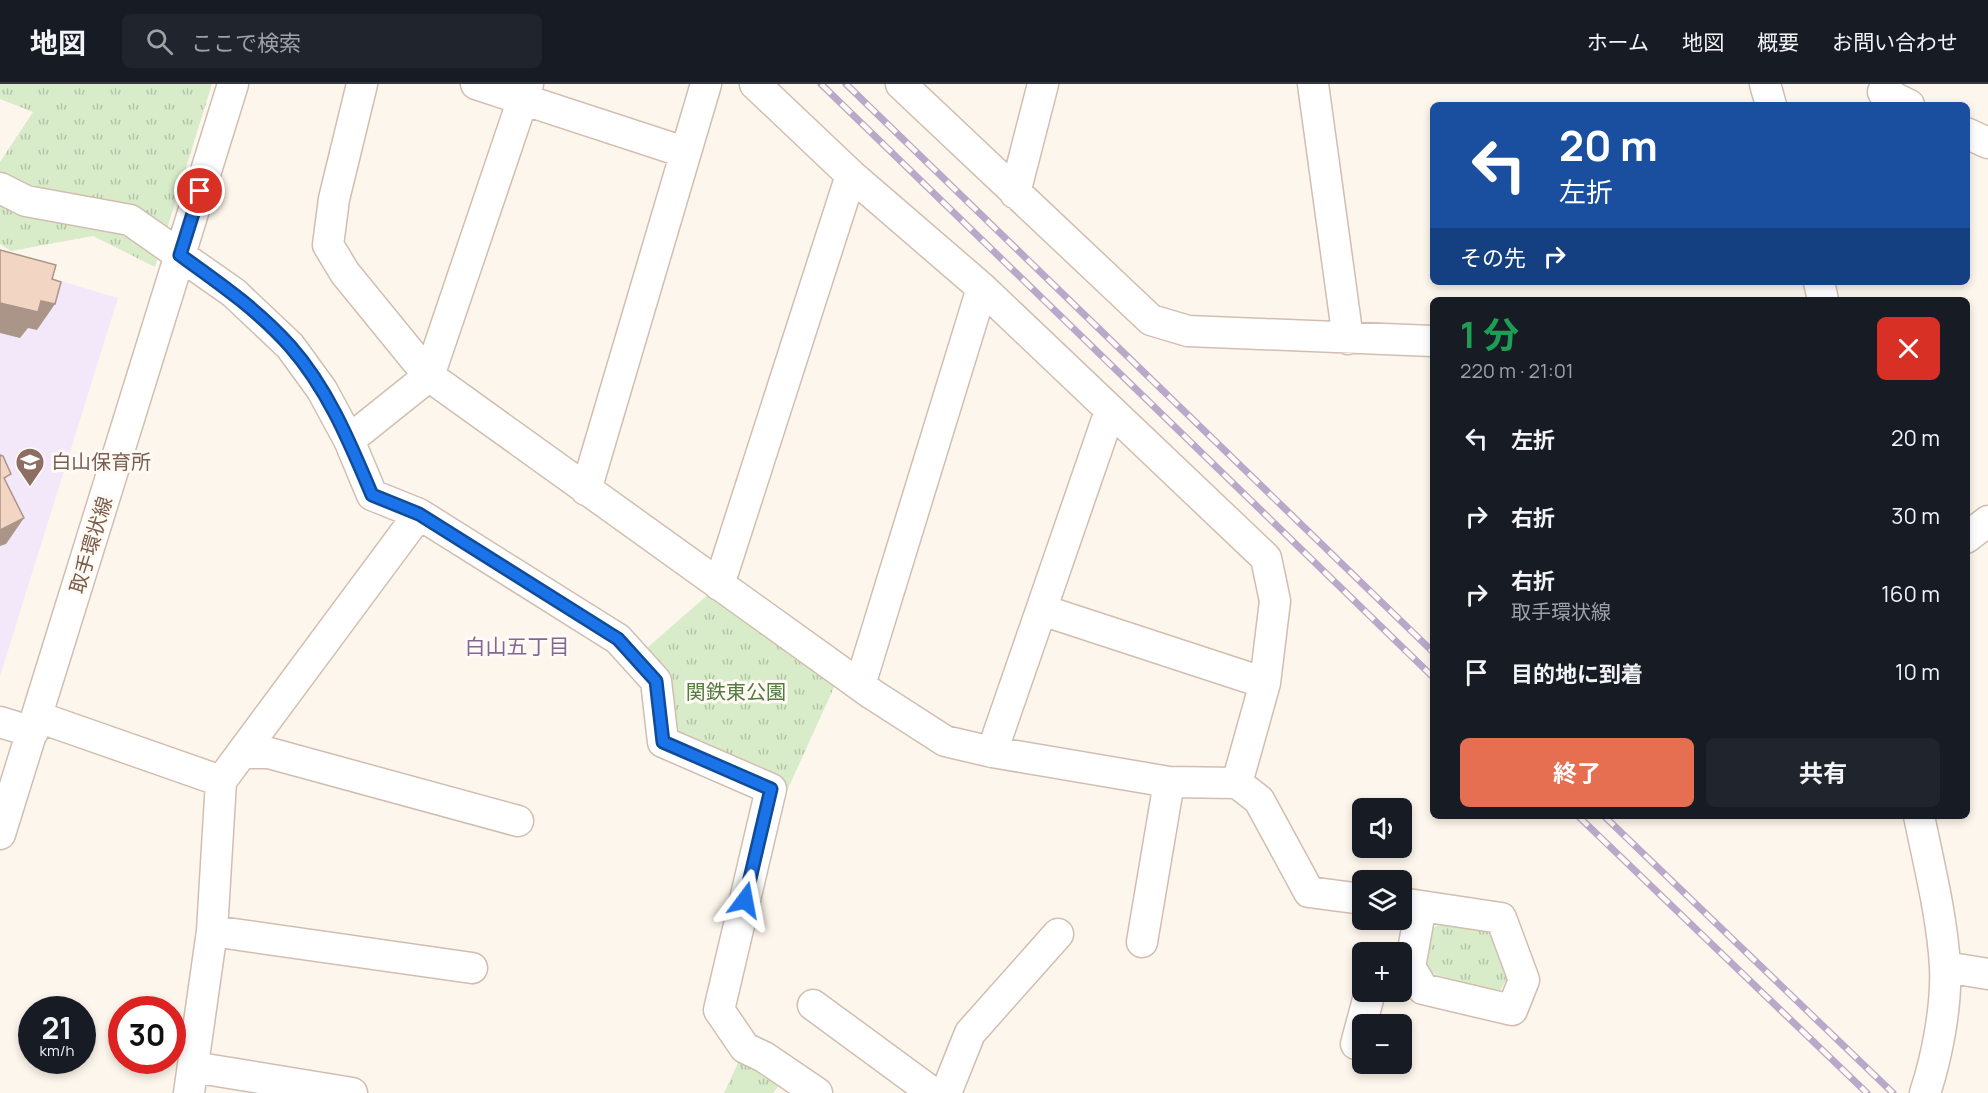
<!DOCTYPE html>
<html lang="ja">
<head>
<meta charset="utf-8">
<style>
  body { margin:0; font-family:Manrope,"Noto Sans JP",sans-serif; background:#20242c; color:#f1f3f6; height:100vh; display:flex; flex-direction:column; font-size:22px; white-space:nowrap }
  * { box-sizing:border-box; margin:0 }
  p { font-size:20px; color:#9ea1a6 }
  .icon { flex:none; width:33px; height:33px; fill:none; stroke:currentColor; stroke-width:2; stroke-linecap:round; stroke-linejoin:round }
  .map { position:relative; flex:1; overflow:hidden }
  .sheet { position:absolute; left:1430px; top:213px; width:540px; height:522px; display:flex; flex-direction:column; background:#171b24; border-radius:9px; box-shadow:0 3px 9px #0003 }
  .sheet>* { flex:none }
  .hud { position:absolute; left:1430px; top:18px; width:540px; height:183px; border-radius:9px; box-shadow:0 3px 9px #0003; background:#1a4fa0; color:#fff; overflow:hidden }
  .fabs { position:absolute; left:1352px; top:714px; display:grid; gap:12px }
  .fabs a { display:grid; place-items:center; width:60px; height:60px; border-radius:9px; background:#171b24; box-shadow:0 3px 9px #0003; font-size:30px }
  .speed { position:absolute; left:18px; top:912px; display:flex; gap:12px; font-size:30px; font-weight:700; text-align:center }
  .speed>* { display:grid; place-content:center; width:78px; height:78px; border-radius:50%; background:#171b24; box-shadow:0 3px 9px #0003; line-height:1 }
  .speed small { font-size:15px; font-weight:400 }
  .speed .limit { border:9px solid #d22; background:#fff; color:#111 }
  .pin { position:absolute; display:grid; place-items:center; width:51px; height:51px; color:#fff; margin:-26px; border:3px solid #fff; border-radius:50%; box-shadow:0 2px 6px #0007 }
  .me { position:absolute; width:66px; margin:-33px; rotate:13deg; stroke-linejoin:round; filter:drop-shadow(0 0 4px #0008) }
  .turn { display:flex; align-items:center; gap:21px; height:126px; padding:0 30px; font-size:27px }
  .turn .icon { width:78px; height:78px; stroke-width:2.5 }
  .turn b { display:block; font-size:42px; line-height:51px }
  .then { display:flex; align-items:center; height:57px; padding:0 30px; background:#0003; gap:12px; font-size:22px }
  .round { display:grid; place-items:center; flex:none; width:63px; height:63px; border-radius:9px; background:#20242c }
  .summary { display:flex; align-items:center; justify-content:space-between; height:102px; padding:0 30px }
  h1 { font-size:36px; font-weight:700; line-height:45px; color:#1e9e55 }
  .primary-button { display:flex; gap:12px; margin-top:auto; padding:12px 30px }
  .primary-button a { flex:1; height:69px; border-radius:9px; background:#e76f51; color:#fff; font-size:24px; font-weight:700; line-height:69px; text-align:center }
  .primary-button a+a { background:#20242c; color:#f1f3f6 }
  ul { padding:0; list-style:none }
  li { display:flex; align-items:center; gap:18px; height:78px; padding:0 30px }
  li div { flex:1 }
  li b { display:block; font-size:22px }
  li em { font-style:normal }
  header { display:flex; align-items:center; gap:36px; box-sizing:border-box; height:84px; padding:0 30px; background:#171b24; border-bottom:2px solid #363941 }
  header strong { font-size:28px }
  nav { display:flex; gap:33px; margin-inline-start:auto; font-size:21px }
  .search { width:420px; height:54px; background:#20242c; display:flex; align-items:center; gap:15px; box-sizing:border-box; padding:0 21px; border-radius:9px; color:#9ea1a6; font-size:22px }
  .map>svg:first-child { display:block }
  .education { fill:#f3e8fa }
  .park { fill:url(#park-tufts) }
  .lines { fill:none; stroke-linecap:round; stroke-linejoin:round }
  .minor-casing { stroke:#d1beb0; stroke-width:33 }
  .minor { stroke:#fff; stroke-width:30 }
  .rail-casing { stroke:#b9a8c9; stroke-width:7 }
  .rail { stroke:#fffaf3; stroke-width:4.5; stroke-dasharray:14; stroke-linecap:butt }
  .shaded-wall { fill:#aa9588 }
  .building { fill:#f3d5c3; stroke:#aa9588; stroke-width:1.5 }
  .route-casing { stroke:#114b97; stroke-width:15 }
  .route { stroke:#1a73e8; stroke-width:10 }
  .labels { text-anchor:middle; stroke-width:6; stroke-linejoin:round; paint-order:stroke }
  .education-label { font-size:20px; fill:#785e54; stroke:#fffaf3; text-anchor:start }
  .street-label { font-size:20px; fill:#7a5c4d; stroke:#fffaf3 }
  .park-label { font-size:20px; fill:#537a41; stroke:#fffaf3 }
  .neighbourhood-label { font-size:21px; fill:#846695; stroke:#fffaf3 }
</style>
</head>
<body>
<header>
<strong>地図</strong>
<div class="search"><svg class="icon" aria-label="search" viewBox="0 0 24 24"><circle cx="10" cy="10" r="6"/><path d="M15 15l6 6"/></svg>ここで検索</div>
<nav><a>ホーム</a><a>地図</a><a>概要</a><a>お問い合わせ</a></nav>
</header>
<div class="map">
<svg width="1988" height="1009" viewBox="0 0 1988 1009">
  <defs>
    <pattern id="park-tufts" width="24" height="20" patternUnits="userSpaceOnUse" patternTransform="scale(1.5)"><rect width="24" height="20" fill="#d8ecc9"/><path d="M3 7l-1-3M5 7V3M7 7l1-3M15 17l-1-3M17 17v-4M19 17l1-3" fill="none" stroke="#b4c2a5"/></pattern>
  </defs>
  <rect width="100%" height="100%" fill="#fdf6ec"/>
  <!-- education -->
  <path class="education" d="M0 179 118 214 0 592Z"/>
  <!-- park -->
  <path class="park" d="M0 0H212L155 183 93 152 11 167 0 160V78L33 28 0 15Z
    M719 501 841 588 776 731 659 648 632 577Z
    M1442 838 1491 845 1509 892 1499 908 1430 889 1426 880 1428 848Z
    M745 964 789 989 773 1009H724Z"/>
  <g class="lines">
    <!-- minor casing -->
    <g class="minor-casing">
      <path id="minor" d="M362 0 334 115 328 161 345 189 429 292 872 610 945 657 992 668 1169 698 1142 858
        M476 0 684 68
        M755 0 851 91 982 204 1266 474 1275 517 1265 599 1237 699 1259 716 1309 808 1362 815
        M901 0 1151 236 1188 247 1432 257
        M1313 0 1348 255
        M1765 0 1771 21
        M1883 8 1909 21
        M1966 49 1988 59
        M0 104 26 117 130 136 234 209 290 262 322 306 349 356 372 411 419 430
        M1015 109 1043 0
        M1819 198 1823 216
        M349 356 429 292 528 0
        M586 406 706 0
        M1966 454 1988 437
        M719 501 851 91
        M1042 526 1265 599
        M860 601 982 204
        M38 633 221 697 212 847 189 1009
        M0 638 33 648
        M992 668 1110 327
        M243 669H269L518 737
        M221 697 419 430 618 555 656 597 663 658 771 705 719 926 745 964 764 973 817 1009
        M1169 698 1237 699
        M1919 732C1929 781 1942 832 1945 882 1947 921 1937 973 1925 1009
        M0 750 233 0
        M1401 819 1501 834 1524 896 1512 926 1423 905 1410 883 1421 822
        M212 847 472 884
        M1945 883 1988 890
        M813 921 933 1009
        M1356 960 1370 908
        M193 983 352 1009
        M946 1009 970 949 1058 850"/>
    </g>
    <!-- minor -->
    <use href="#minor" class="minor"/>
    <!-- rail casing -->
    <g class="rail-casing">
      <path id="rail" d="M821 0 1432 592
        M846 0 1432 567
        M1578 732 1867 1009
        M1604 732 1893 1009"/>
    </g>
    <!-- rail -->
    <use href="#rail" class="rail"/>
  </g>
  <!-- shaded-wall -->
  <path class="shaded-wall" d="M41 217 55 220 37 246 28 244 20 254 0 249V219Z
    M24 434 6 460 0 462V446Z"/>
  <!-- building -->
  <path class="building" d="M0 166 56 181 52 195 61 198 55 220 41 217 38 228 0 219Z
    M0 371 3 372 11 390 4 394 24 434 0 446Z"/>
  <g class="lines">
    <!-- route casing -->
    <g class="route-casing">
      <path id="route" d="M200 107 180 171C219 199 258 226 290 262 328 305 350 359 372 411L419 430 618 555 656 597 663 658 771 705 745 816"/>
    </g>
    <!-- route -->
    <use href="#route" class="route"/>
  </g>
  <!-- icons -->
  <defs>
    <g id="school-pin" transform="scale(1.5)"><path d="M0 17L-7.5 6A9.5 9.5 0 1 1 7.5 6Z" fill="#8d6e63" stroke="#fffaf3"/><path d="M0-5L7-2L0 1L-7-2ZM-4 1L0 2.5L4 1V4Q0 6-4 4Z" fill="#fff"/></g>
  </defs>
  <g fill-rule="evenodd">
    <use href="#school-pin" x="30" y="378"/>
  </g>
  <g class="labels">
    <!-- education labels -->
    <g class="education-label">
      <text x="51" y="385">白山保育所</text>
    </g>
    <!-- street labels -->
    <g class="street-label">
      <text transform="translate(91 461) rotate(-73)" y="7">取手環状線</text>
    </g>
    <!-- park labels -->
    <g class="park-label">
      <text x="736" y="615">関鉄東公園</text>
    </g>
    <!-- neighbourhood labels -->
    <g class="neighbourhood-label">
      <text x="517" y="570">白山五丁目</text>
    </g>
  </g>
</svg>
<div class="fabs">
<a><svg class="icon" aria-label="sound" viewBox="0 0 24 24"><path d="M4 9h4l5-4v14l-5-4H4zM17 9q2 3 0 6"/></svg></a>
<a><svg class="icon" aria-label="layers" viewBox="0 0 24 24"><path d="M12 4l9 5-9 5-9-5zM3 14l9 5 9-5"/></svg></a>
<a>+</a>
<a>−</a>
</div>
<div class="speed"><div>21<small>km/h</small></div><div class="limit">30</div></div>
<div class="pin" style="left:200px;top:107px;background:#d93025"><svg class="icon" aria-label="arrive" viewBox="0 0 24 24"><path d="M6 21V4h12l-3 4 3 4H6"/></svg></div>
<svg class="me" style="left:745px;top:816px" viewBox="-20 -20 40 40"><path d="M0-17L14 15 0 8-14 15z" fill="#1a73e8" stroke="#fff" stroke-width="4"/></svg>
<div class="hud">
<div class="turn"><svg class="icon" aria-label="left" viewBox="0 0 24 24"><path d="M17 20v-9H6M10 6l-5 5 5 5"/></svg><div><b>20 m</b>左折</div></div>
<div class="then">その先<svg class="icon" aria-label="right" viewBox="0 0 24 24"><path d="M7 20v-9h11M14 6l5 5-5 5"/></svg></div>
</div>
<section class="sheet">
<div class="summary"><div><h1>1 分</h1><p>220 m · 21:01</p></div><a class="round" style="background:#d93025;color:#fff"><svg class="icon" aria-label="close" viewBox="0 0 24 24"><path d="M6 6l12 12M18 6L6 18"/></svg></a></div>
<ul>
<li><svg class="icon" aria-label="left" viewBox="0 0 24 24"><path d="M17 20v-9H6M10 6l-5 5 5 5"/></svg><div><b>左折</b></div><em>20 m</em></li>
<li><svg class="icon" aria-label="right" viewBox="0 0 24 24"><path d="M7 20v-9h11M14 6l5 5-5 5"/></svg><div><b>右折</b></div><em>30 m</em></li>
<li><svg class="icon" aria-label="right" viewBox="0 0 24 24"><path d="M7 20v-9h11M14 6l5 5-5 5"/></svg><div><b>右折</b><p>取手環状線</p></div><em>160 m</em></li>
<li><svg class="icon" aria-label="arrive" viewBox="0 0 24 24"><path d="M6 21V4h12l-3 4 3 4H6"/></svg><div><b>目的地に到着</b></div><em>10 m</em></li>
</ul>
<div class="primary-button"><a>終了</a><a>共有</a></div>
</section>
</div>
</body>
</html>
